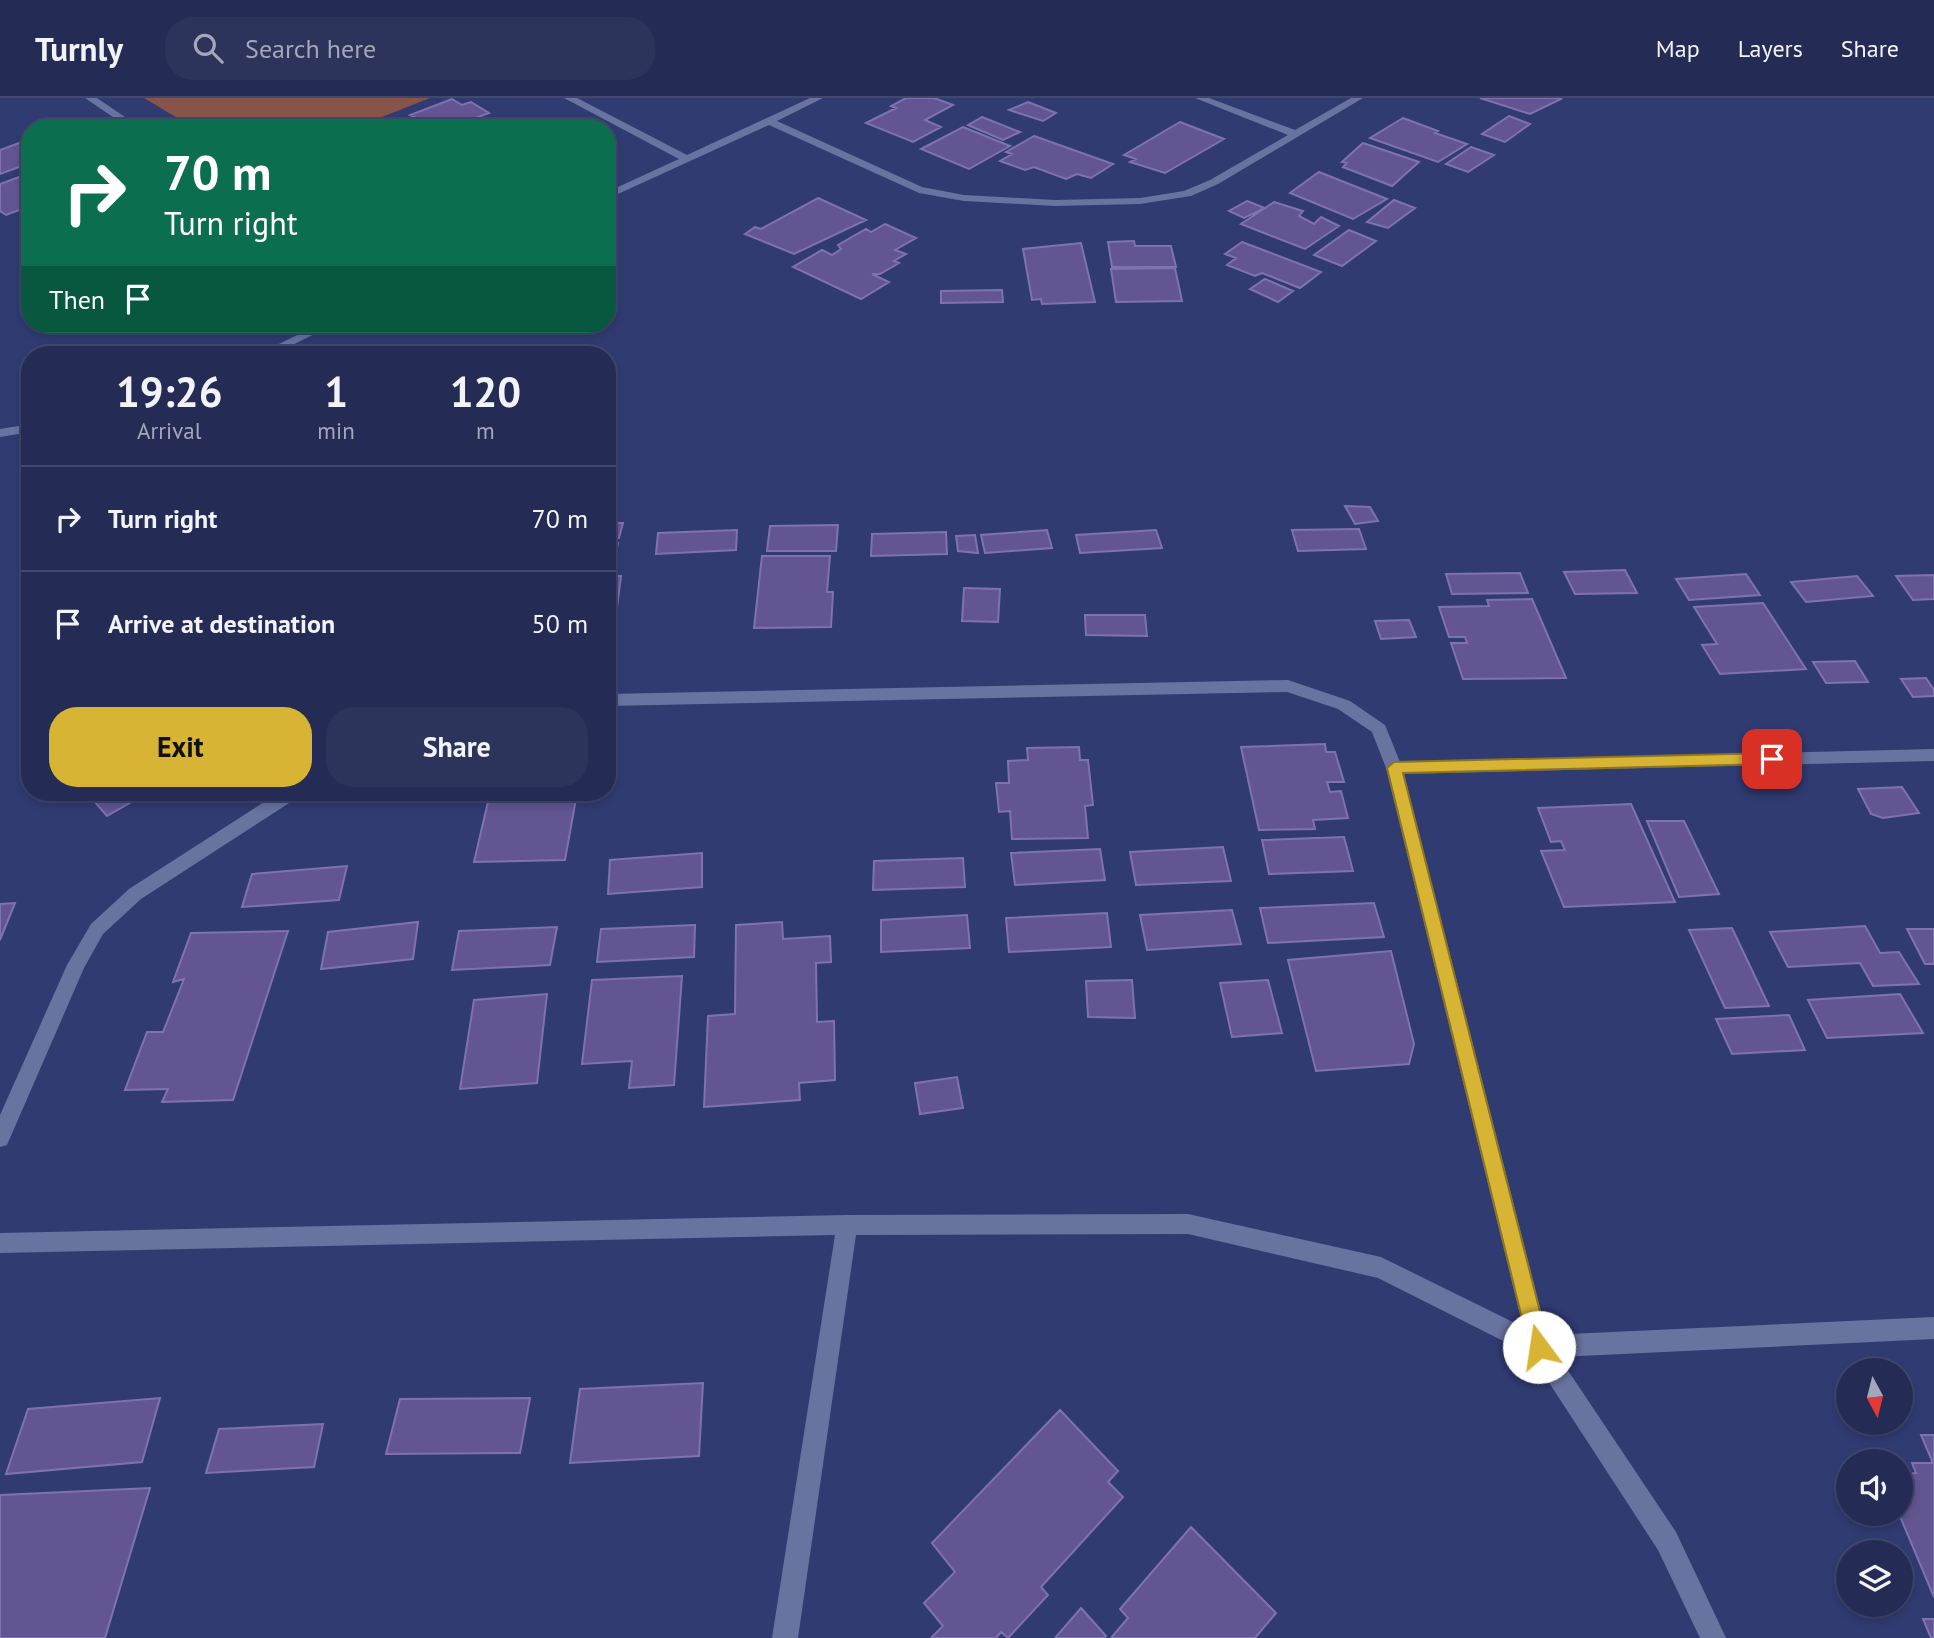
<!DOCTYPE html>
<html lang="en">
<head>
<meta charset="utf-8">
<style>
  body { margin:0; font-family:"PT Sans",sans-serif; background:#2c345c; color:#f1f3f6; height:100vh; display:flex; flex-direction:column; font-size:26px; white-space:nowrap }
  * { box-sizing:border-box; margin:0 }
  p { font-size:23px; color:#a3a7b9 }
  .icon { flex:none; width:38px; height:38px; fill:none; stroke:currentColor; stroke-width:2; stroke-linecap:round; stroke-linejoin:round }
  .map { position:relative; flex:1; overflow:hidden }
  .panel { position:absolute; left:21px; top:248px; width:595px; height:455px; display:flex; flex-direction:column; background:#242c56; border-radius:28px; box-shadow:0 4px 10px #0003,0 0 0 2px #41486c }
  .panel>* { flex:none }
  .hud { position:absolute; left:21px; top:21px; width:595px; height:214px; border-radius:28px; box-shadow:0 4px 10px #0003,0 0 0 2px #41486c; background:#0b6e4f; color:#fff; overflow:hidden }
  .needle { width:46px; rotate:173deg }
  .tools { position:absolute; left:1836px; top:1260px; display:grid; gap:14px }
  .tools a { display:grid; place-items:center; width:77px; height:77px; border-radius:50%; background:#242c56; box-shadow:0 4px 10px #0003,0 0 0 2px #41486c; font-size:35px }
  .pin { position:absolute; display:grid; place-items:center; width:60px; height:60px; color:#fff; margin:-30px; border-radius:14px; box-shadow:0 4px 10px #0006 }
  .me { position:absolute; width:77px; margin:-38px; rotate:346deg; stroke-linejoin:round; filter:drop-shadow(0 0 5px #0008) }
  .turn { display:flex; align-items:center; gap:24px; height:147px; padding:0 28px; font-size:32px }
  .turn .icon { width:91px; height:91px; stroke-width:2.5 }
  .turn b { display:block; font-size:49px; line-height:60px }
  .then { display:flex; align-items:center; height:66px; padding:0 28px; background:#0003; gap:14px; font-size:26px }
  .eta { display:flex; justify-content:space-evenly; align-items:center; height:119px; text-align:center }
  .eta b { font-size:42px; font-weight:800; line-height:49px }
  .button { display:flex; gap:14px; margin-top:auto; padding:14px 28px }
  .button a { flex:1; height:80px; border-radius:28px; background:#d7b434; color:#111; font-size:28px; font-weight:800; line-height:80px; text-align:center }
  .button a+a { background:#2c345c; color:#f1f3f6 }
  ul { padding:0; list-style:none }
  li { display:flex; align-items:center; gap:21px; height:105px; padding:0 28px; border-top:2px solid #41486c }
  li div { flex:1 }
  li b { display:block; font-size:26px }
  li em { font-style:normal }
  header { display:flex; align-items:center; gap:42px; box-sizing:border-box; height:98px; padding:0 35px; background:#242c56; border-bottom:2px solid #41486c }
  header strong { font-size:33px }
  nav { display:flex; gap:38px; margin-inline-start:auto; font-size:24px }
  .search { width:490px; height:63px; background:#2c345c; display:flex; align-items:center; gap:18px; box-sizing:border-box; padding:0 24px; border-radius:28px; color:#a3a7b9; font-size:26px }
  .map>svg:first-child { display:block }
  .green { fill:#875449 }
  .building { fill:#625591; stroke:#7f72b1; stroke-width:2 }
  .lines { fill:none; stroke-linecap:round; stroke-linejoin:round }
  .minor { fill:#6873a0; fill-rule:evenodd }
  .route { fill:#d7b434; stroke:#8c7522; stroke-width:2 }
</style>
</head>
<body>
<header>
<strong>Turnly</strong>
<div class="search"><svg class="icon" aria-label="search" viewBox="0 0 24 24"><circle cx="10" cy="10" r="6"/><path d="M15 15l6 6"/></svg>Search here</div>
<nav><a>Map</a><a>Layers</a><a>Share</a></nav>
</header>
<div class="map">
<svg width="1934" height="1540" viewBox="0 0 1934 1540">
  <rect width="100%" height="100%" fill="#303b72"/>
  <!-- green -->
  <path class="green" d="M144 0H430L354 30H194Z"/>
  <!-- building -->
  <path class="building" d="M906 0H934L953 7 925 22 941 29 913 44 866 25 896 10 891 8Z
    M1480 0H1559L1561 1 1530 16Z
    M452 1 462 7 471 4 489 15 448 30H436L410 17Z
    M1028 4 1056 15 1043 23 1009 12Z
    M1509 18 1530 26 1505 44 1482 36Z
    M982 19 1020 34 1003 42 968 27Z
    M1403 20 1438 33 1435 35 1467 46 1438 64 1370 40Z
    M501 21 517 30H479Z
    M1180 24 1224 41 1165 75 1130 64 1136 61 1124 57Z
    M963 29 1010 48 969 71 921 51Z
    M1034 38 1113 66 1091 80 1077 76 1066 81 1034 69 1025 72 1000 63 1012 56 1006 54Z
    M30 41V65L0 76V52Z
    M1363 45 1419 64 1392 88 1343 69 1347 65 1342 64Z
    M1471 49 1494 57 1468 74 1446 66Z
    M1319 74 1387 101 1353 121 1290 95Z
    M30 75V108L6 117 0 113V86Z
    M818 100 866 122 794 156 745 136 755 129 761 131Z
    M1394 102 1415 110 1388 130 1367 124Z
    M1247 103 1265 110 1244 120 1229 113Z
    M1274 104 1303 113 1299 118 1314 126 1321 119 1339 128 1305 151 1241 126Z
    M885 126 916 140 895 152 906 156 894 163 899 165 880 176H872L889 184 861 201 793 169 822 152 832 157 841 151 838 147 866 131 871 134Z
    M1349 132 1376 143 1342 168 1314 157Z
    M1134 143 1135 148H1171L1176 169H1112L1108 144Z
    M1242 144 1321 174 1300 190 1262 175 1255 178 1227 167 1236 160 1225 156Z
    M1081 145 1095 204 1042 206 1041 201 1032 202 1023 151Z
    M1175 170 1182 203 1116 204 1111 171Z
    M1265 181 1293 193 1278 204 1250 191Z
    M1002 192 1003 204 941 205V193Z
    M1345 408 1370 409 1378 423 1355 426Z
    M607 425H623L619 440H607Z
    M838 427 836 453H767L770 428Z
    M1359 431 1366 451 1298 453 1292 432Z
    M737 432 736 452 656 456 658 435Z
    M1047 432 1052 450 985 455 981 437Z
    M1156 432 1162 450 1080 455 1076 437Z
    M946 434 947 456 871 458 872 436Z
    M975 437 978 455 958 453 956 438Z
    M607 445H618L614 467H607Z
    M762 458H830L827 494H833L831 529 754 530Z
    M1625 472 1637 495 1575 496 1564 474Z
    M1520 475 1528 495 1452 496 1446 476Z
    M1746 476 1760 497 1689 502 1676 481Z
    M1934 477V501L1913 502 1896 478Z
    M607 478H621L615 525 607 526Z
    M1857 478 1873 498 1806 504 1791 484Z
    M964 490 1000 491 998 524 962 523Z
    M1532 501 1566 580 1463 581 1451 545H1467L1465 539H1449L1439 509 1489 508 1487 502Z
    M1763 505 1806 571 1720 576 1702 547 1717 546 1694 509Z
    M1085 517H1145L1147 538 1086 537Z
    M1409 522 1416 539 1381 541 1375 523Z
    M1855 563 1868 584 1826 585 1813 564Z
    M1926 580 1934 592V598L1913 599 1901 581Z
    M1325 646 1326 654H1335L1344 684H1327L1330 694 1341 693 1348 720 1313 722 1315 731 1259 732 1241 649Z
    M1079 649 1080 662H1088L1093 707 1085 708 1088 740 1012 741 1010 713 999 714 996 685H1009L1008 663 1028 662 1027 650Z
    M1902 689 1919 715 1883 720 1871 716 1858 691Z
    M87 695H147L107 718Z
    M490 695H577L565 762 474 764Z
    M1631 706 1675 804 1564 809 1541 753 1565 752 1561 743 1551 744 1538 710Z
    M1647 723H1684L1719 796 1679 799Z
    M1344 739 1353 773 1269 776 1262 742Z
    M1223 749 1231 783 1136 787 1130 754Z
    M1100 751 1105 782 1015 787 1011 755Z
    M702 755V789L608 796 610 762Z
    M963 760 965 789 873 792 874 763Z
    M347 768 339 802 242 809 252 776Z
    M15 805 0 842V806Z
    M1374 805 1384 839 1268 845 1260 810Z
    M1232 812 1241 846 1147 852 1140 817Z
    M1107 815 1111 849 1009 854 1006 820Z
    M967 817 970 850 881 854V822Z
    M418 824 413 861 321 871 328 834Z
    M782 824 783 841 830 838 831 864 816 865 817 924 834 923 835 982 799 985 800 1002 704 1009 708 918 735 916 736 827Z
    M695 827 694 859 597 864 601 831Z
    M1865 828 1880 855 1899 854 1919 886 1873 888 1860 865 1788 869 1770 834Z
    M557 829 550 867 452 872 459 833Z
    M1732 830 1769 908 1725 910 1689 832Z
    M1907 831H1934V866H1925Z
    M288 833 233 1002 162 1004 168 991 125 992 147 934H163L184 881 173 884 191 835Z
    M1391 853 1414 946 1409 966 1316 973 1288 862Z
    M682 878 674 987 629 990 632 963 582 966 592 882Z
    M1132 882 1135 920 1088 919 1086 883Z
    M1268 882 1282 935 1232 939 1220 885Z
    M547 896 537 985 460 991 474 902Z
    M1900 896 1923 935 1827 940 1808 902Z
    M1789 917 1805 952 1732 956 1716 921Z
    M957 979 963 1010 920 1016 915 985Z
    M703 1285 699 1358 570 1365 580 1291Z
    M160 1300 142 1364 6 1376 28 1311Z
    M530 1300 520 1355 386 1356 400 1301Z
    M1060 1312 1118 1373 1108 1384 1123 1399 1041 1489 1048 1497 1008 1540 1001 1534 996 1540H931L943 1528 924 1505 955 1474 932 1445Z
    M323 1326 314 1369 206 1375 219 1331Z
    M1921 1337H1934V1499L1899 1416 1900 1376 1916 1375 1912 1365H1933Z
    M150 1390 105 1540H0V1397Z
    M1191 1429 1276 1515 1255 1540H1111L1128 1520 1120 1511Z
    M1081 1510 1106 1538 1104 1540H1055Z
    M1923 1521H1934V1540H1931Z"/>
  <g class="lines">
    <!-- minor -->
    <path class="minor" d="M85 0H97L141 30H129Z
      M564 0H577L687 57 810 0H823L777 23 922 89 964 97 1055 102 1140 100 1184 93 1210 82 1288 37 1195 0H1209L1295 32 1351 0H1363L1218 86 1191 98 1140 106 1055 108 964 103 919 95 769 27 607 101V94L679 61Z
      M320 226H335L272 257H256Z
      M30 326V334L0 339V331Z
      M1288 582 1350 603 1385 627 1400 664 1934 651V663L1404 676 1547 1237 1934 1219V1241L1559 1259 1676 1434 1726 1540H1700L1658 1452 1531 1257 1378 1180 1188 1136 856 1137 798 1540H772L835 1137 0 1155V1135L847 1117 1188 1116 1381 1159 1523 1229 1386 670 1372 634 1338 611 1287 594 607 608V596Z
      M278 695H299L297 700 141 801 103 836 84 870 7 1047 0 1049V1017L67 867 91 826 129 791Z"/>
  </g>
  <!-- route -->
  <path class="route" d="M1772 655 1780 661 1772 666 1403 675 1549 1249 1546 1256 1539 1259 1532 1256 1529 1249 1387 670 1394 664Z"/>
</svg>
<div class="tools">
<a><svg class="needle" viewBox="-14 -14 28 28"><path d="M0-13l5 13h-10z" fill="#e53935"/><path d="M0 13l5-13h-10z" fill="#a3a7b9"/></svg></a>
<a><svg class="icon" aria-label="sound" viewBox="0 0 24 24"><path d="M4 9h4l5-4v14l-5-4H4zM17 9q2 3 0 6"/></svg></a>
<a><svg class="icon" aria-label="layers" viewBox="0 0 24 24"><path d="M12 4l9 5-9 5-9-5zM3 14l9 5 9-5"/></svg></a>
</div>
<div class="pin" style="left:1772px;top:661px;background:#d93025"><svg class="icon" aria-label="arrive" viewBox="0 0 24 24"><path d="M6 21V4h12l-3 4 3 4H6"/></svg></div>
<svg class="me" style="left:1539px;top:1249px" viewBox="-20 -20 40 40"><circle r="19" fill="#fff"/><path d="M0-13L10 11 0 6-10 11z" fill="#d7b434"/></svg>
<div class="hud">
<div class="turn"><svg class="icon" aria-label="right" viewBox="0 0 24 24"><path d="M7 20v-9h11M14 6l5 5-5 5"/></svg><div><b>70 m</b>Turn right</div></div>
<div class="then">Then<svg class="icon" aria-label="arrive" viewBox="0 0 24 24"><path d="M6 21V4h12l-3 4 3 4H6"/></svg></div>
</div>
<section class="panel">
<div class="eta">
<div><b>19:26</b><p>Arrival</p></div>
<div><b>1</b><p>min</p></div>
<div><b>120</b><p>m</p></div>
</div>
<ul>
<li><svg class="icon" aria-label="right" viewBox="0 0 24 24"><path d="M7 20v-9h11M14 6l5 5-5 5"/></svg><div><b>Turn right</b></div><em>70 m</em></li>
<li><svg class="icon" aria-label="arrive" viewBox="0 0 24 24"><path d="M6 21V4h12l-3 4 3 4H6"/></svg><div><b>Arrive at destination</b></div><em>50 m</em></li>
</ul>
<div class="button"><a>Exit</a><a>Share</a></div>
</section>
</div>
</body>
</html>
